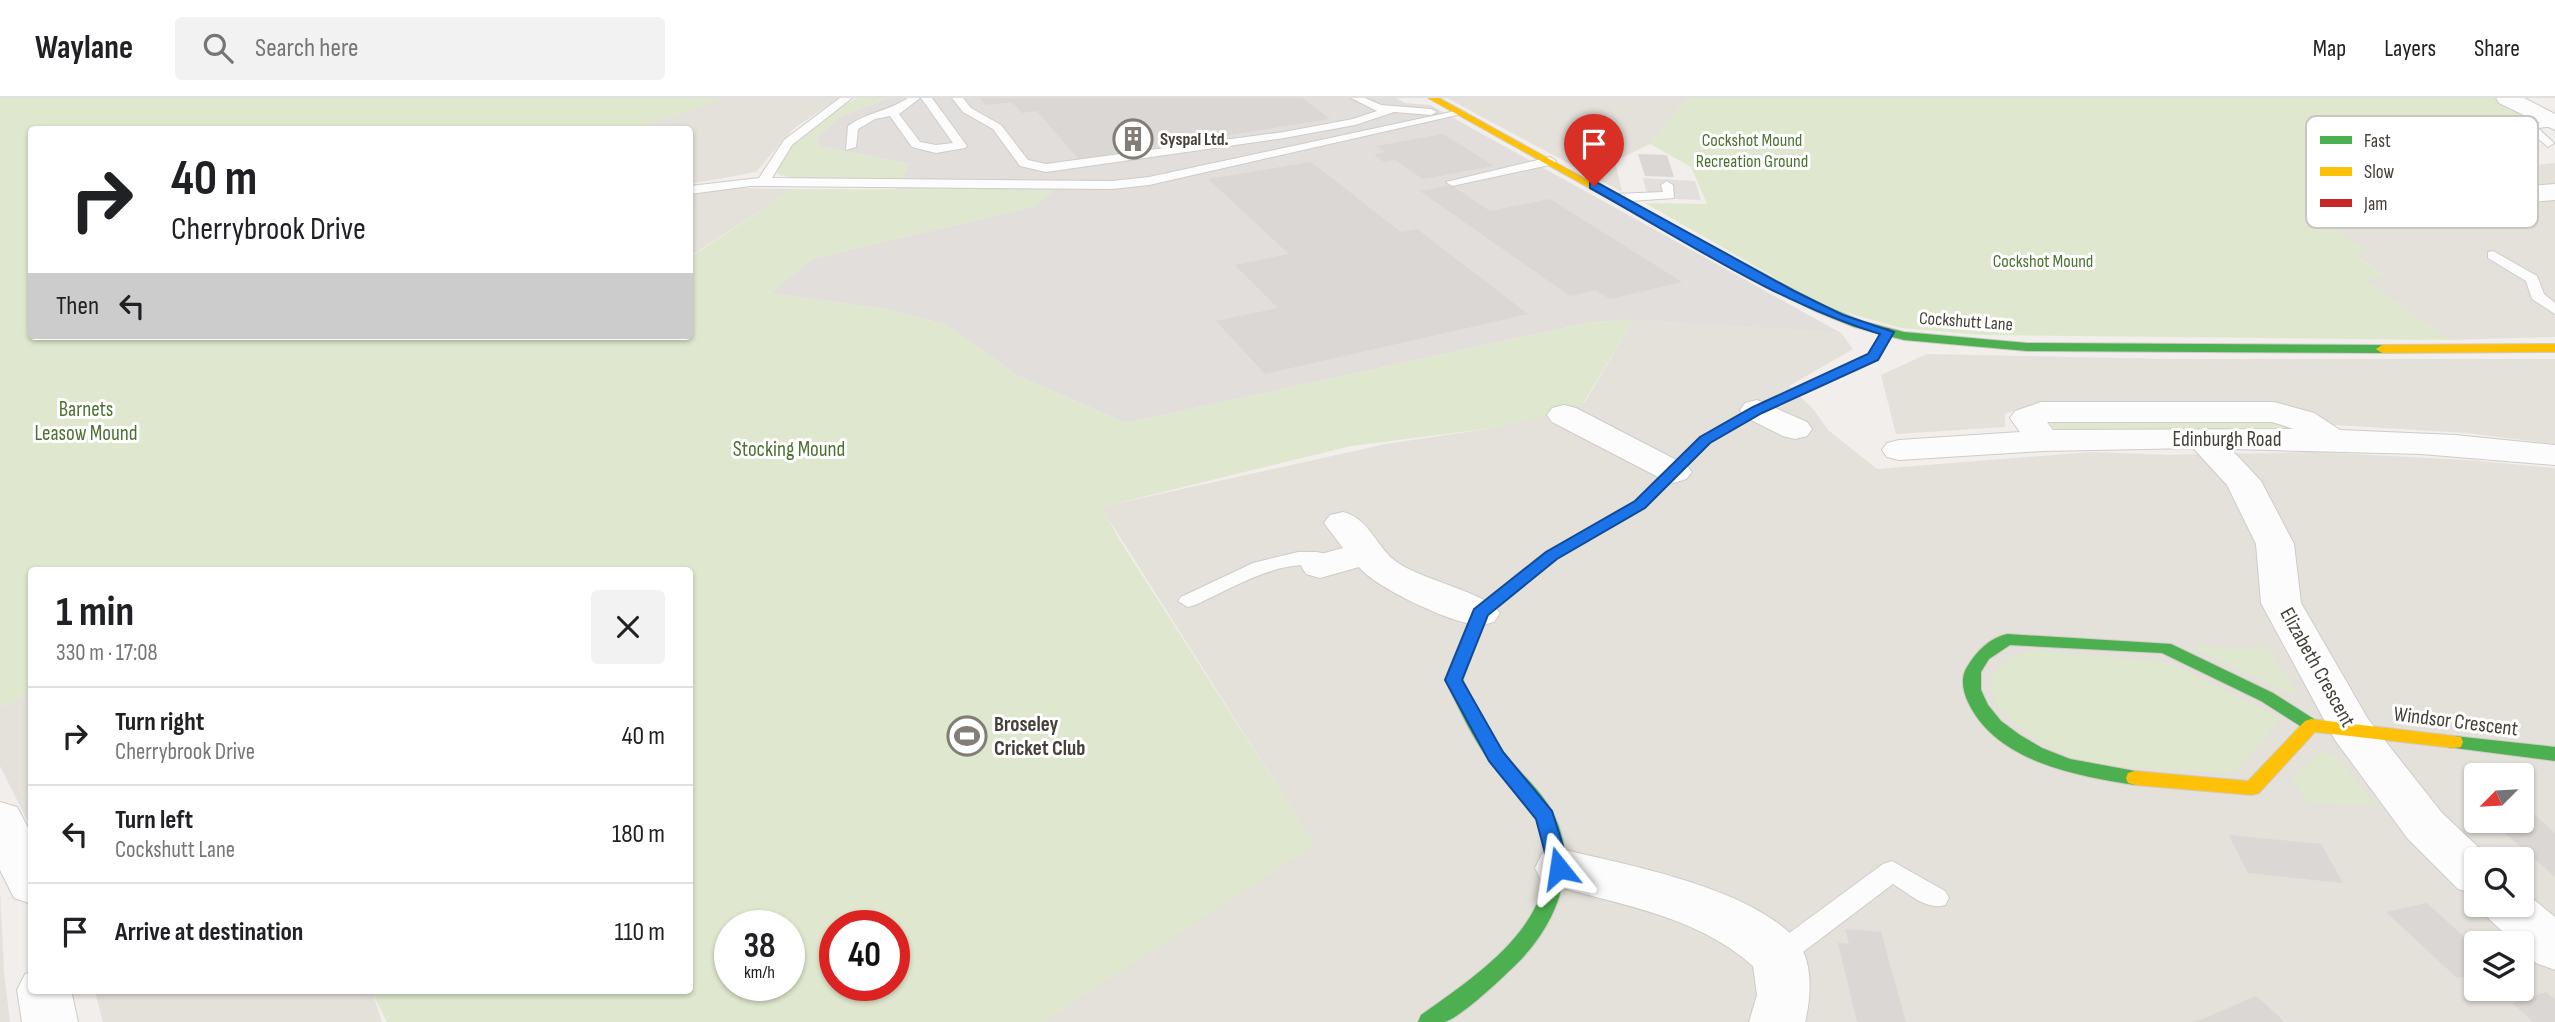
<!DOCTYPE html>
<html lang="en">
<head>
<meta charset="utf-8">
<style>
  body { margin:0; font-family:"Sofia Sans Condensed",sans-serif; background:#f2f2f2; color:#202124; height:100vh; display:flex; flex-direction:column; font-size:26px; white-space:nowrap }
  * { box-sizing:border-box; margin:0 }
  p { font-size:23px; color:#757577 }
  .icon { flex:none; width:38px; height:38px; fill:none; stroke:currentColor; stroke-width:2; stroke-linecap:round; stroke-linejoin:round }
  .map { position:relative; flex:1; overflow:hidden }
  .details { position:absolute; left:28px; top:469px; width:665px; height:427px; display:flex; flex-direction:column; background:#fff; border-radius:7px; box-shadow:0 2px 5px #0004 }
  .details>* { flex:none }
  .hud { position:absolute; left:28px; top:28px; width:665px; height:214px; border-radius:7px; box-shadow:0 2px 5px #0004; background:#fff; color:#202124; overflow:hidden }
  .needle { width:46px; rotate:246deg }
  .buttons { position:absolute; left:2464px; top:665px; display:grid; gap:14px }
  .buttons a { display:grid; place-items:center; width:70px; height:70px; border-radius:7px; background:#fff; box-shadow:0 2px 5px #0004; font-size:35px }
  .speed { position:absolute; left:714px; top:812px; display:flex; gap:14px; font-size:35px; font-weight:700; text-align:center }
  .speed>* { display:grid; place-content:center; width:91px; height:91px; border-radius:50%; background:#fff; box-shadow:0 2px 5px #0004; line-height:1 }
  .speed small { font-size:18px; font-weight:400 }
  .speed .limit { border:10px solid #d22; background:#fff; color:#111 }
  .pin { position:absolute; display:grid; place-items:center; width:60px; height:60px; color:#fff; margin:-72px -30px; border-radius:50% 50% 50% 0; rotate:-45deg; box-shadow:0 0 7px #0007 }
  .pin .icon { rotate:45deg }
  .me { position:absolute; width:77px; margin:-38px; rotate:345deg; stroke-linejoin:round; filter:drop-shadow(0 0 5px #0008) }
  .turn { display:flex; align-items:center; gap:24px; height:147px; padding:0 28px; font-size:32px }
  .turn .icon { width:91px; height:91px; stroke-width:2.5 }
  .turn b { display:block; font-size:49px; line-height:60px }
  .then { display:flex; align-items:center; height:66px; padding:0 28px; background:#0003; gap:14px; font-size:26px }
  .round { display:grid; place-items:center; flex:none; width:74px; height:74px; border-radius:7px; background:#f2f2f2 }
  .head { display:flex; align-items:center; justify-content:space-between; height:119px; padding:0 28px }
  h1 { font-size:42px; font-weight:700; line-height:52px }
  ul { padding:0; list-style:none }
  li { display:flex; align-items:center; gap:21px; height:98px; padding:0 28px; border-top:2px solid #e0e0e0 }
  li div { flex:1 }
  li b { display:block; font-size:26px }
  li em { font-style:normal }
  header { display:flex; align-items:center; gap:42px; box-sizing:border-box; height:98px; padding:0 35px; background:#fff; border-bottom:2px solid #e0e0e0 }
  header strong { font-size:33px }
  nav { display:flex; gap:38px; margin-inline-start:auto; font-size:24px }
  .search { width:490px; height:63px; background:#f2f2f2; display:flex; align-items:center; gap:18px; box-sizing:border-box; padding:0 24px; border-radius:7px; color:#757577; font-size:26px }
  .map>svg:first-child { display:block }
  .residential { fill:#e4e0da; fill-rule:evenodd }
  .industrial { fill:#e2dedb }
  .green { fill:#dfe8ce; fill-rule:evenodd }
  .parking { fill:#e2dfdc }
  .building { fill:#dad7d4 }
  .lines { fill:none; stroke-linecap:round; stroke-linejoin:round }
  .lane-casing { stroke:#ceccc9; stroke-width:2 }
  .street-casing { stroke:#ceccc9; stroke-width:2 }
  .fast-casing { stroke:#cfcbc3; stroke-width:2 }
  .slow-casing { stroke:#cfcbc3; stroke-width:2 }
  .jam-casing { stroke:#cfcbc3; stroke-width:2 }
  .lane { fill:#fdfcfc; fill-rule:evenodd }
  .street { fill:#fdfcfc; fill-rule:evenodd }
  .fast { fill:#4caf50; fill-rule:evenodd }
  .slow { fill:#ffc107; fill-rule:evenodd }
  .jam { fill:#c62828; fill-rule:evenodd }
  .route { fill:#1a73e8; stroke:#114b97; stroke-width:2 }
  .labels { text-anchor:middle; stroke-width:6; stroke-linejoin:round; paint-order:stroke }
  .far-poi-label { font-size:18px; font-weight:bold; fill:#464038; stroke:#fff; text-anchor:start }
  .far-park-label { font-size:18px; fill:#4c7231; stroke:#fff }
  .far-street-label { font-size:18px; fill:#464038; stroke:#fff }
  .park-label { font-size:21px; fill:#4c7231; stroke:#fff }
  .street-label { font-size:21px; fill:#464038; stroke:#fff }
  .poi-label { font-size:21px; font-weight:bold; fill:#464038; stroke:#fff; text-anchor:start }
  .key { fill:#fff; stroke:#c8c6c3; stroke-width:2 }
  .key-label { font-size:19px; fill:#464038 }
</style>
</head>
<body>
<header>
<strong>Waylane</strong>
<div class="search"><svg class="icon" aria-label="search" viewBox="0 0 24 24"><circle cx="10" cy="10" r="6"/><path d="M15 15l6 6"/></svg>Search here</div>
<nav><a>Map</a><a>Layers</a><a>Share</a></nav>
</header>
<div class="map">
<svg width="2555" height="924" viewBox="0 0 2555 924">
  <rect width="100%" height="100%" fill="#f1eeeb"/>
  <!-- residential -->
  <path class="residential" d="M724 0H839L793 31 756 74 690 86V32L651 31 648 26Z
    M1447 0H1688L1650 46 1615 63 1622 94Z
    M2555 65V239L2449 242 2362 180 2385 179 2353 155H2369L2303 111 2370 85Z
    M741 90 795 91 690 158V94Z
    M1633 222 1841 235 1853 251 1789 288 1813 311 1828 332 1877 371 2091 354 2169 357 2315 354 2466 362 2555 370V924H1042L1314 746 1101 409 1386 346 1493 330 1585 304ZM2476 677H2522V723H2476ZM2476 761H2522V807H2476ZM2476 845H2522V891H2476Z
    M1927 256 2170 261H2555V346L2467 335 2334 327 2272 308H2027L2005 316V329L1896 336 1881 277Z
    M31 596V730L0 668V609Z
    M0 794 4 874 10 924H0Z
    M95 893H372L382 924H103Z"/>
  <!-- industrial -->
  <path class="industrial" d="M889 0H1396L1405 5 1430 7 1841 235 1633 222 1591 224 1126 325 1018 278 947 227 885 211 770 195 814 160 1033 109 1053 93 895 91 909 66 819 48 816 40 839 19Z"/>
  <!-- green -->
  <path class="green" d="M0 0H724L649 26 651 32H32V238H690V159L795 91 1054 92 1033 109 814 160 771 195 885 211 947 227 1018 278 1126 325 1591 224 1633 222 1584 304 1572 311 1493 330 1351 348 1102 409 1119 441 1315 747 1042 924H387L371 893 690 892V472H32L31 596 0 609ZM730 828H789V887H730ZM835 828H894V887H835Z
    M858 0H889L839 19 816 40 819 48 909 66 902 83 800 81 779 77 775 70C797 39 824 16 858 0Z
    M1688 0H2495L2536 22 2468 20 2532 63 2370 85 2304 111 2370 155 2354 156 2386 180 2364 181 2449 242 1984 237 1901 230 1827 209 1645 105 1707 106 1691 69 1650 46Z
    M2269 320 2298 329 2287 333 2068 334 2053 330 2050 324Z
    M2193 547 2267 551 2296 592 2292 597 2199 553Z
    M2031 552 2170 565 2281 620 2235 675C2190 671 2134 672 2090 664 2060 658 2002 627 1993 595 1986 570 2013 560 2031 552Z
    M2322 653 2337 660 2376 708 2308 705 2292 680Z"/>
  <!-- parking -->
  <path class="parking" d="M1643 80 1695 83 1701 102 1648 100Z"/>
  <!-- building -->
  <path class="building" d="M980 0H1302L1330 21 1078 61 1037 13 1022 15 1012 4 986 7Z
    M1443 36 1494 68 1423 81 1395 62 1384 64 1374 57 1385 54 1376 48Z
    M1638 56 1667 57 1674 79 1645 78Z
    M1311 64 1401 134 1417 131 1528 216 1265 276 1216 223 1278 210 1235 167 1289 156 1208 81Z
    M1451 87 1490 113 1550 101 1682 184 1610 201 1596 192 1570 198 1420 93Z
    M2522 709H2526L2555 735V779L2492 723H2522Z
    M2229 737 2321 746 2343 785 2248 775Z
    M2427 805 2476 850V876L2457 880 2386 814Z
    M1845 831 1881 834 1906 924H1857L1838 845 1849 846Z
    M2546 894 2555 902V924H2534L2512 905Z
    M2256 898 2285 924H2195L2219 914Z"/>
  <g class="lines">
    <!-- lane casing -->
    <g class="lane-casing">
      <path id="lane" d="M840 0H852L792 47 772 80 1112 83 1149 79 1460 12 1466 15 1149 87 1112 91 750 88 690 96V88L759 80 784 42Z
        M908 0H920L899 16 920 44 936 47 953 45 921 0H932L967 48 965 50 936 55 912 49 890 18 875 21 858 31 856 49 846 52 848 28C867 14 889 13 908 0Z
        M952 0H963L971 10 1001 27 1028 62 1046 66 1284 34 1353 21 1377 13 1351 0H1365L1381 7 1431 11 1437 14 1431 17 1394 14 1355 27 1284 40 1046 74 1020 68 993 31 963 14Z
        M2555 22V28L2538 30 2554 45 2548 49 2523 28Z
        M1550 59 1556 63 1554 66 1452 88 1446 84Z
        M1667 83 1673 87 1674 100 1616 104 1610 100 1616 96 1663 94 1661 87Z
        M2493 153 2537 178 2544 196 2555 205V216L2532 201 2526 183 2488 160V154Z
        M1298 454H1317L1342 460 1345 464 1335 470C1283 457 1241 486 1195 507L1188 509 1178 503 1181 499 1253 465Z
        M1892 763 1945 793 1949 800 1945 807C1927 813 1908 795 1893 786L1787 866 1778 869 1769 866 1765 858 1769 850 1883 766Z"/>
    </g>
    <!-- street casing -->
    <g class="street-casing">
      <path id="street" d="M2496 0H2524L2555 16V32L2499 5Z
        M2555 86V102L2442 111 2433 108 2429 103 2433 98 2442 95Z
        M1757 302 1807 324 1812 331 1807 338 1795 341 1783 338 1745 319 1740 312 1745 305Z
        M2041 304H2274L2314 315 2340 332 2455 337 2555 347V367L2421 356 2231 351 2261 383 2294 446 2301 505 2368 621 2442 715 2491 761H2476V796L2458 791 2408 741 2335 642 2261 505 2256 446 2227 387 2193 350 2043 353 1899 362 1887 359 1882 352 1887 345 1899 342 2020 334 2010 320 2015 313ZM2047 324H2272L2294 331 2053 332Z
        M1564 307 1576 310 1686 367 1692 374 1686 381 1674 385 1662 381 1552 324 1547 317 1552 310Z
        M1343 414C1368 420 1375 446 1394 462 1419 482 1487 494 1500 515L1494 524C1489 525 1483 528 1478 527 1451 525 1376 490 1359 469L1320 480 1306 476 1301 468 1306 460 1343 450 1324 425 1330 417Z
        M0 704 17 709 32 737V806L14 800 0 772Z
        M1560 751C1625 766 1752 790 1796 842 1814 864 1811 899 1805 924H1749L1757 897 1753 868C1693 815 1616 807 1542 784L1535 770 1542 756Z
        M2522 792 2555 819V872L2536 865 2522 852V845H2515L2489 821 2482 807H2522Z
        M32 874V892H71L78 924H22L17 892 25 876Z"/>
    </g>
    <!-- fast casing -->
    <g class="fast-casing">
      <path id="fast" d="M1636 112H1644L1823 207 1862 223 1904 234 2027 245 2382 247 2388 251 2382 255 2027 253 1904 242 1854 229 1815 213 1636 116Z
        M1602 423 1610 428 1607 431 1557 460 1487 517 1463 582C1474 604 1484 627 1498 648 1513 668 1533 684 1547 705 1586 764 1556 832 1507 875 1496 886 1458 921 1444 924 1436 924 1426 924 1418 924L1421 917C1477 877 1565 821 1542 740 1539 732 1538 722 1533 715 1523 696 1505 683 1492 666 1472 641 1459 610 1445 582L1474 511 1545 454Z
        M2007 536 2171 546 2273 595 2317 623 2320 627 2317 631H2305L2261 603 2162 555 2010 547 1989 561 1981 574V592L1988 607 2001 623 2020 637 2042 650 2070 661 2135 673 2142 675 2144 680 2142 685 2135 687C2077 678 1996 664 1968 604 1963 593 1960 580 1967 569 1976 554 1989 540 2007 536Z
        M2454 638 2555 649V663L2447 649 2445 644 2447 639Z"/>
    </g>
    <!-- slow casing -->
    <g class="slow-casing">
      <path id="slow" d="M1428 0H1439L1645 114 1636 116Z
        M2555 246V254L2382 255 2376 251 2382 247Z
        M2311 621 2454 638 2461 639 2463 644 2461 649 2454 650 2315 634 2259 695 2252 697 2135 687 2128 685 2126 680 2128 675 2135 673 2248 683 2305 623Z"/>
    </g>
    <!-- jam casing -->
    <g class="jam-casing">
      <path id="jam" d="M1888 230 1894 234 1878 262 1762 315 1710 345 1645 409 1607 431H1597L1594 428 1635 403 1700 339 1752 309 1868 256 1884 231Z"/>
    </g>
    <!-- lane -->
    <use href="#lane" class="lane"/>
    <!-- street -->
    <use href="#street" class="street"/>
    <!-- fast -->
    <use href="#fast" class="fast"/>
    <!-- slow -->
    <use href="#slow" class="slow"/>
    <!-- jam -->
    <use href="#jam" class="jam"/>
  </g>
  <!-- route -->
  <path class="route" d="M1590 85H1598L1794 193 1843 217 1894 234 1878 262 1762 315 1710 345 1645 410 1557 461 1488 517 1462 582 1503 654 1552 713 1570 770 1567 776H1552L1549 770 1536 721 1489 663 1445 582 1474 511 1546 454 1635 403 1700 339 1753 309 1868 256 1880 236C1777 205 1684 142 1590 90Z"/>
  <!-- icons -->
  <defs>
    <g id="building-ring" transform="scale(2.0125)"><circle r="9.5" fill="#fff" stroke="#827d77" stroke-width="1.5"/><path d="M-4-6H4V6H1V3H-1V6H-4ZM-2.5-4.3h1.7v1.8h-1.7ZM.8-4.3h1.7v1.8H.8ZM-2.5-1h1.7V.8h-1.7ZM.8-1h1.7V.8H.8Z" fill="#827d77"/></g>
    <g id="stadium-ring" transform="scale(2.0125)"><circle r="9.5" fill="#fff" stroke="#827d77" stroke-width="1.5"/><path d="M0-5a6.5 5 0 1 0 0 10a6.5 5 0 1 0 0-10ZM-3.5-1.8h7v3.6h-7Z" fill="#827d77"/></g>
  </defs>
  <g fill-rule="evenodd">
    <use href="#building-ring" x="1133" y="41"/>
    <use href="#stadium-ring" x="967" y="638"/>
  </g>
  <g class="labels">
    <!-- far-poi labels -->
    <g class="far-poi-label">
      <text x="1160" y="47">Syspal Ltd.</text>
    </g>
    <!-- far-park labels -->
    <g class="far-park-label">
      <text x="1752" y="48">Cockshot Mound<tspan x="1752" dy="21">Recreation Ground</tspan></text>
      <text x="2043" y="169">Cockshot Mound</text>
    </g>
    <!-- far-street labels -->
    <g class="far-street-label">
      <text transform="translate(1966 223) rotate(4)" y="6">Cockshutt Lane</text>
    </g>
    <!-- park labels -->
    <g class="park-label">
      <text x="86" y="318">Barnets<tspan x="86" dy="24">Leasow Mound</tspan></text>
      <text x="789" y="358">Stocking Mound</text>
    </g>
    <!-- street labels -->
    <g class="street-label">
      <text x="2227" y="348">Edinburgh Road</text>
      <text transform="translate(2318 569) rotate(61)" y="7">Elizabeth Crescent</text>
      <text transform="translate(2456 623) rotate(7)" y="7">Windsor Crescent</text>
    </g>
    <!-- poi labels -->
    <g class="poi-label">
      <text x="994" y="633">Broseley<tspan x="994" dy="24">Cricket Club</tspan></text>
    </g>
  </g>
  <!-- legend -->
  <rect x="2306" y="18" width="232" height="112" rx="10" class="key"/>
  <rect x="2320" y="38" width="32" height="8" fill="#4caf50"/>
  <rect x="2320" y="69" width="32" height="9" fill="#ffc107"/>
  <rect x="2320" y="101" width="32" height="8" fill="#c62828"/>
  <g class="key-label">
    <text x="2364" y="49">Fast</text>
    <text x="2364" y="80">Slow</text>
    <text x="2364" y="112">Jam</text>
  </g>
</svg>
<div class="buttons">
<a><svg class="needle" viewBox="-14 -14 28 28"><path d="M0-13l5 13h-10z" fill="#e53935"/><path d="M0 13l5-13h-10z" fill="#757577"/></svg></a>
<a><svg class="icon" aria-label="search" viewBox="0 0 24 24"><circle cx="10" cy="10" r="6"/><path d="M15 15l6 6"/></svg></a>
<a><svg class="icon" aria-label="layers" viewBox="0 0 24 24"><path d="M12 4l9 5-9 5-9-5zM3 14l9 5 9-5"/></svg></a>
</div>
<div class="speed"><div>38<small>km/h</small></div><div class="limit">40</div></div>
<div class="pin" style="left:1594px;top:88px;background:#d93025"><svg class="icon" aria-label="arrive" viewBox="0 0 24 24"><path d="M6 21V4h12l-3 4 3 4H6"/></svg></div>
<svg class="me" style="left:1559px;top:770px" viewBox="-20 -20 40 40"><path d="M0-17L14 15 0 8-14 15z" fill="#1a73e8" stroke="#fff" stroke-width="4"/></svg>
<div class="hud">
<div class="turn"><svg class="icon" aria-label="right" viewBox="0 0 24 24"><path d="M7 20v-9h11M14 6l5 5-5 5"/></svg><div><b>40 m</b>Cherrybrook Drive</div></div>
<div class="then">Then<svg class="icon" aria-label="left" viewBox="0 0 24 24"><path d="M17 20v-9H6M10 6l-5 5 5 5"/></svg></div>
</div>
<section class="details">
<div class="head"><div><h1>1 min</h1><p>330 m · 17:08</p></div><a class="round"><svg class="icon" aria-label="close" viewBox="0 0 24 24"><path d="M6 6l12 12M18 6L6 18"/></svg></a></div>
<ul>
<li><svg class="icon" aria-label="right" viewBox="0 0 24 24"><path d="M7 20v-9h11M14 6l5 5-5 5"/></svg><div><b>Turn right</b><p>Cherrybrook Drive</p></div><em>40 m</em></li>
<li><svg class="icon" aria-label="left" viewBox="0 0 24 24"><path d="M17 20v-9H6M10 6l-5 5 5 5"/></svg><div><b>Turn left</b><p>Cockshutt Lane</p></div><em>180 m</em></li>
<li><svg class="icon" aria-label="arrive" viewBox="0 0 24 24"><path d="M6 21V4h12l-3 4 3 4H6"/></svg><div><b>Arrive at destination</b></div><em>110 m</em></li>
</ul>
</section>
</div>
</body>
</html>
